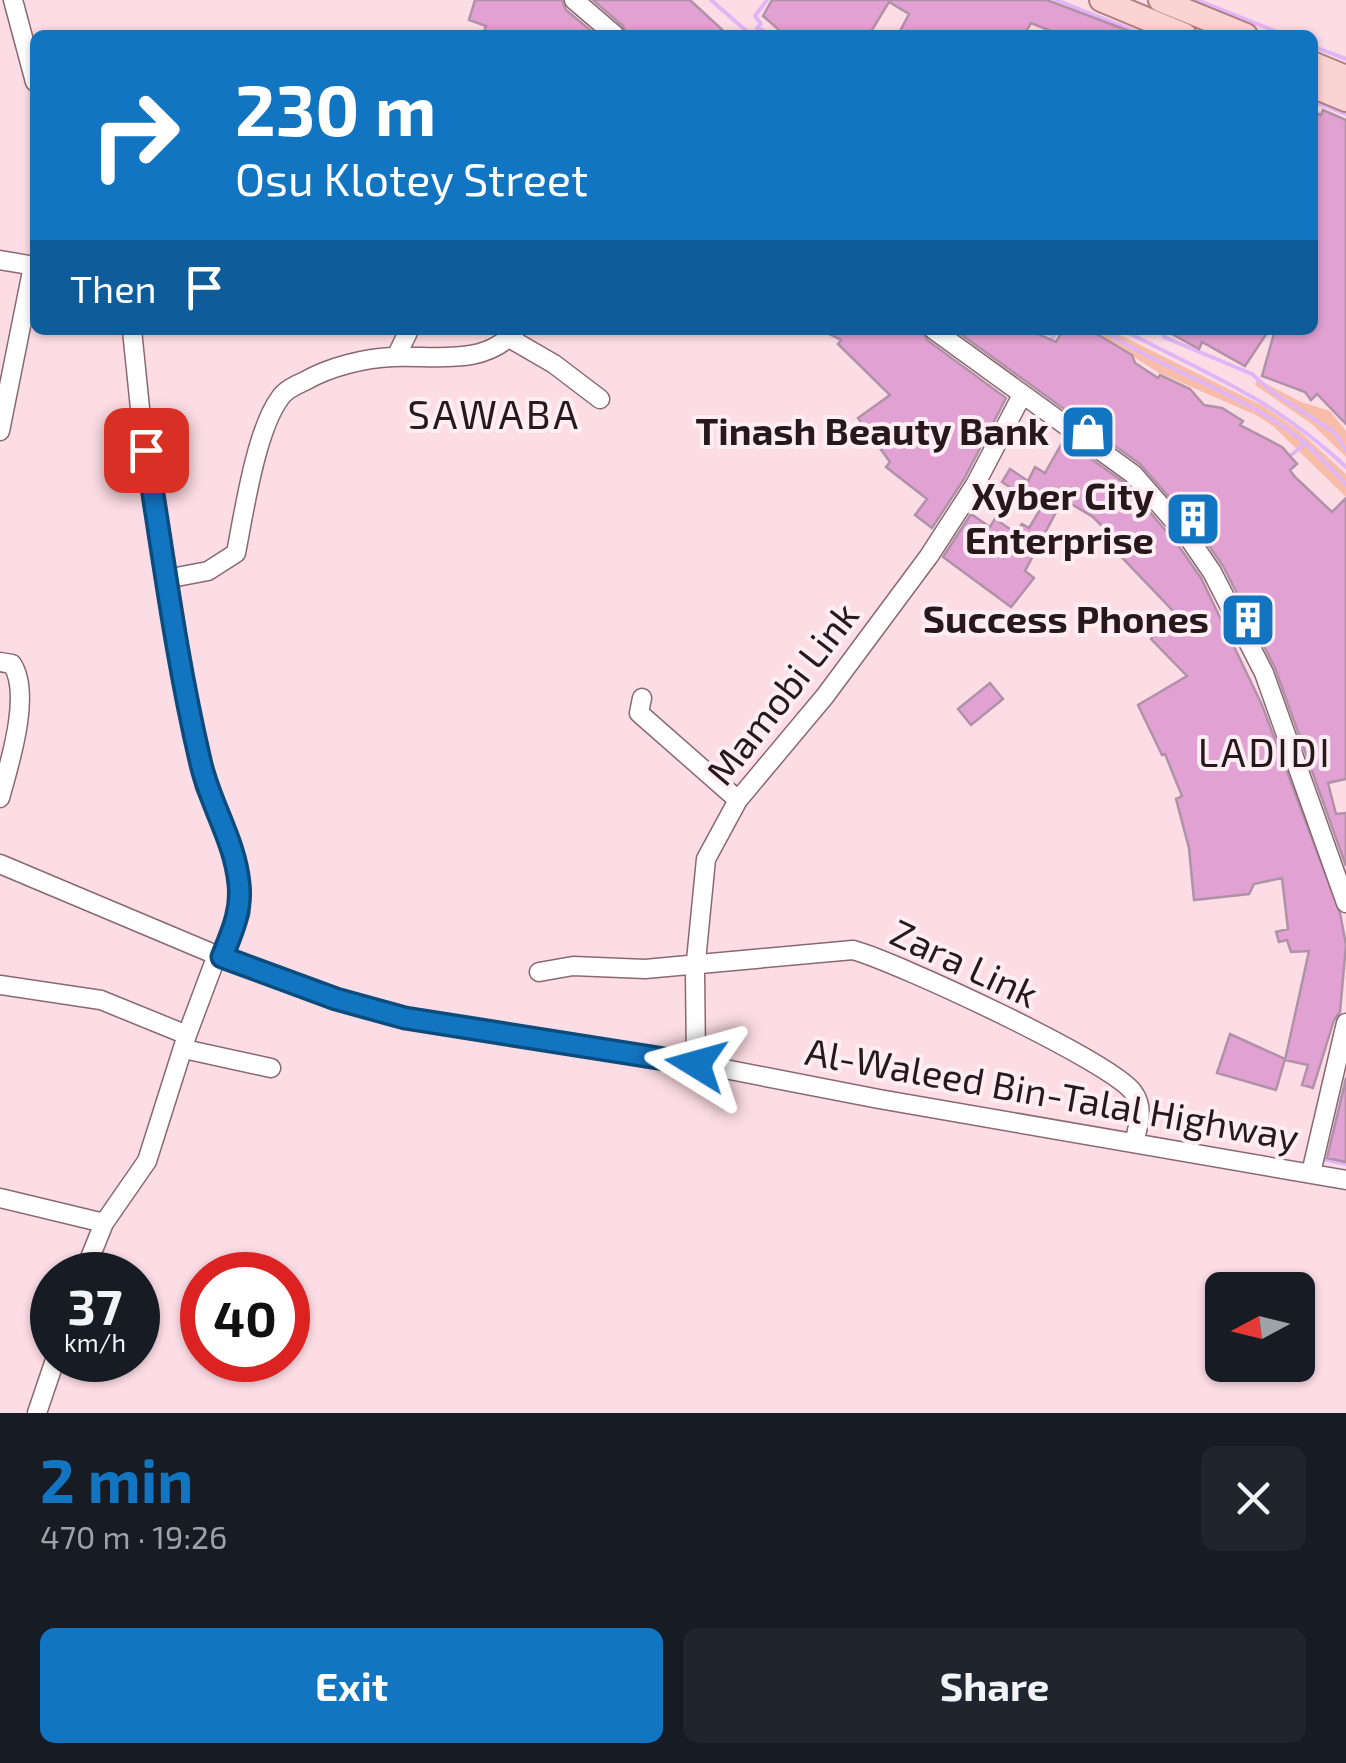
<!DOCTYPE html>
<html lang="en">
<head>
<meta charset="utf-8">
<style>
  body { margin:0; font-family:"Exo 2",sans-serif; background:#20242c; color:#f1f3f6; height:100vh; display:flex; flex-direction:column; font-size:38px; white-space:nowrap }
  * { box-sizing:border-box; margin:0 }
  p { font-size:32px; color:#9ea1a6 }
  .icon { flex:none; width:55px; height:55px; fill:none; stroke:currentColor; stroke-width:2; stroke-linecap:round; stroke-linejoin:round }
  .map { position:relative; height:1413px; overflow:hidden }
  .panel { display:flex; flex-direction:column; background:#171b24; flex:1 }
  .panel>* { flex:none }
  .top-card { position:absolute; left:30px; top:30px; width:1288px; height:305px; border-radius:15px; box-shadow:0 2px 8px #0004; background:#1275c1; color:#fff; overflow:hidden }
  .needle { width:65px; rotate:263deg }
  .fabs { position:absolute; left:1205px; top:1272px; display:grid; gap:20px }
  .fabs a { display:grid; place-items:center; width:110px; height:110px; border-radius:15px; background:#171b24; box-shadow:0 2px 8px #0004; font-size:50px }
  .speed { position:absolute; left:30px; top:1252px; display:flex; gap:20px; font-size:50px; font-weight:700; text-align:center }
  .speed>* { display:grid; place-content:center; width:130px; height:130px; border-radius:50%; background:#171b24; box-shadow:0 2px 8px #0004; line-height:1 }
  .speed small { font-size:25px; font-weight:400 }
  .speed .limit { border:15px solid #d22; background:#fff; color:#111 }
  .pin { position:absolute; display:grid; place-items:center; width:85px; height:85px; color:#fff; margin:-42px; border-radius:20px; box-shadow:0 5px 15px #0006 }
  .me { position:absolute; width:110px; margin:-55px; rotate:278deg; stroke-linejoin:round; filter:drop-shadow(0 0 8px #0008) }
  .turn { display:flex; align-items:center; gap:35px; height:210px; padding:0 40px; font-size:45px }
  .turn .icon { width:130px; height:130px; stroke-width:2.5 }
  .turn b { display:block; font-size:70px; line-height:85px }
  .then { display:flex; align-items:center; height:95px; padding:0 40px; background:#0003; gap:20px; font-size:38px }
  .round { display:grid; place-items:center; flex:none; width:105px; height:105px; border-radius:15px; background:#20242c }
  .head { display:flex; align-items:center; justify-content:space-between; height:170px; padding:0 40px }
  h1 { font-size:60px; font-weight:700; line-height:75px; color:#1275c1 }
  .primary-button { display:flex; gap:20px; margin-top:auto; padding:20px 40px }
  .primary-button a { flex:1; height:115px; border-radius:15px; background:#1275c1; color:#fff; font-size:40px; font-weight:700; line-height:115px; text-align:center }
  .primary-button a+a { background:#20242c; color:#f1f3f6 }
  .map>svg:first-child { display:block }
  .green { fill:#f8bda8 }
  .lines { fill:none; stroke-linecap:round; stroke-linejoin:round }
  .stream { stroke:#e1b6f7; stroke-width:4 }
  .building { fill:#e1a1d2; stroke:#b092a8; stroke-width:2.5 }
  .minor-casing { stroke:#8a6873; stroke-width:21 }
  .major-casing { stroke:#b07f80; stroke-width:26 }
  .minor { stroke:#fff; stroke-width:18 }
  .major { stroke:#fcd3d3; stroke-width:22 }
  .route-casing { stroke:#0c4c7d; stroke-width:25 }
  .route { stroke:#1275c1; stroke-width:18 }
  .labels { text-anchor:middle; stroke-width:8; stroke-linejoin:round; paint-order:stroke }
  .poi-label { font-size:38px; font-weight:bold; fill:#26181d; stroke:#feeef3; text-anchor:end }
  .street-label { font-size:38px; fill:#26181d; stroke:#feeef3 }
  .neighbourhood-label { font-size:40px; letter-spacing:2.5px; fill:#26181d; stroke:#feeef3 }
</style>
</head>
<body>
<div class="map">
<svg width="1346" height="1413" viewBox="0 0 1346 1413">
  <rect width="100%" height="100%" fill="#fcdce5"/>
  <!-- green -->
  <path class="green" d="M1092 330H1110L1263 406 1298 430 1346 474V497L1273 426 1256 415 1159 373Z
    M1257 379 1301 402 1330 411 1346 431V457L1313 425 1255 385Z"/>
  <g class="lines">
    <!-- stream -->
    <path class="stream" d="M711 0 751 35
      M767 0 755 16 761 24 757 28 772 35
      M1056 0 1145 35
      M1197 0 1285 35
      M1312 46 1346 59
      M1312 101 1346 114
      M1102 330C1164 370 1236 391 1295 435 1314 449 1330 468 1346 484
      M1123 330C1209 375 1274 399 1346 467
      M1167 330 1164 337 1252 374 1272 392 1334 432 1346 450
      M1038 333 1054 334
      M1048 344 1058 330
      M1289 457 1304 444
      M1323 1159 1346 1164"/>
  </g>
  <!-- building -->
  <path class="building" d="M475 0H562L566 10 596 35H483L486 26 469 20Z
    M593 0H690L728 35H627L623 26Z
    M772 0H1047L1137 34 1049 35 1051 31 1031 23 1024 35H898L909 14 889 2 869 35H772L778 29 763 16Z
    M1323 110 1346 120V424L1317 394 1311 400 1305 392 1262 376 1275 330H1312V111L1321 115Z
    M821 330H922L927 340 1006 398 964 479 932 528 915 515 927 499 886 467 890 462 858 418 890 395 838 344 841 340Z
    M955 330H1029L1056 342 1063 330H1090L1132 355 1135 363 1158 378 1160 375 1190 389 1204 405 1222 408 1243 421 1240 425 1282 447 1297 464 1290 470 1294 476 1332 512 1346 498V779L1328 783 1336 814 1346 813V866L1275 668 1223 566 1198 530 1140 464Z
    M1165 330H1269L1245 366 1202 342 1199 349Z
    M1062 443H1069L1125 483 1178 545 1201 578 1262 705 1340 913 1346 945 1340 1012 1334 1020 1313 1088 1302 1085 1308 1065 1285 1060 1309 951 1291 952 1287 940 1279 942 1276 932 1288 929 1282 878 1254 884 1249 894 1194 900 1189 848 1176 799 1182 796 1165 754 1162 755 1138 705 1187 676 1151 639 1174 612 1113 548 1119 543 1093 517 1063 499 1025 571 1034 578 1011 607 943 557 971 514 990 527 995 519 1016 533 1022 524 1029 528 1041 508 1002 482 1010 469 1028 481 1035 467 1045 473Z
    M990 683 1003 699 971 725 958 709Z
    M1230 1034 1285 1059 1276 1090 1217 1073Z
    M1346 1078V1162L1327 1158Z"/>
  <g class="lines">
    <!-- minor casing -->
    <g class="minor-casing">
      <path id="minor" d="M13 0 35 82
        M574 0 615 35
        M0 260 35 266
        M132 330 141 418 184 691 205 786 233 849 239 884 240 913 221 957
        M934 330 1133 474 1188 537 1212 572 1264 673 1346 903
        M509 338 554 364 600 399
        M396 357 409 330
        M0 431 33 266
        M166 579 208 571 236 553C244 512 256 430 280 398 285 390 296 385 305 381 329 367 365 358 393 357 435 355 485 367 516 330
        M0 662 12 664C32 694 9 765 0 798
        M642 698 639 713 738 800
        M0 864 221 957 336 999 405 1019 689 1062 879 1099 1346 1180
        M539 972 573 966 645 969 853 950C897 962 1110 1061 1133 1092 1145 1108 1138 1126 1134 1143
        M0 985 101 1000 187 1035
        M184 1049 271 1068
        M696 1064 695 971 706 859 738 800 825 696 929 556 975 485 1021 397
        M1311 1173 1346 1023
        M0 1198 104 1223
        M83 1275 104 1223 147 1161 187 1035 217 955
        M37 1413 55 1360"/>
    </g>
    <!-- major casing -->
    <g class="major-casing">
      <path id="major" d="M1101 0 1185 35
        M1160 0 1246 35
        M1312 63 1346 77
        M1312 86 1346 100"/>
    </g>
    <!-- minor -->
    <use href="#minor" class="minor"/>
    <!-- major -->
    <use href="#major" class="major"/>
  </g>
  <g class="lines">
    <!-- route casing -->
    <g class="route-casing">
      <path id="route" d="M146 450C163 554 176 658 200 760 209 803 235 840 239 884 242 911 232 932 222 957L336 999 405 1018 696 1064"/>
    </g>
    <!-- route -->
    <use href="#route" class="route"/>
  </g>
  <!-- icons -->
  <defs>
    <g id="shop-square" transform="scale(2.875)"><rect x="-9" y="-9" width="18" height="18" rx="4" fill="#1275c1" stroke="#feeef3"/><path d="M-5-2.5h2.3a2.7 3.5 0 0 1 5.4 0H5L5.5 6h-11ZM-1.5-2.5h3a1.5 2.3 0 0 0-3 0Z" fill="#fff"/></g>
    <g id="building-square" transform="scale(2.875)"><rect x="-9" y="-9" width="18" height="18" rx="4" fill="#1275c1" stroke="#feeef3"/><path d="M-4-6H4V6H1V3H-1V6H-4ZM-2.5-4.3h1.7v1.8h-1.7ZM.8-4.3h1.7v1.8H.8ZM-2.5-1h1.7V.8h-1.7ZM.8-1h1.7V.8H.8Z" fill="#fff"/></g>
  </defs>
  <g fill-rule="evenodd">
    <use href="#shop-square" x="1088" y="432"/>
    <use href="#building-square" x="1193" y="519"/>
    <use href="#building-square" x="1248" y="620"/>
  </g>
  <g class="labels">
    <!-- poi labels -->
    <g class="poi-label">
      <text x="1049" y="445">Tinash Beauty Bank</text>
      <text x="1154" y="510">Xyber City<tspan x="1154" dy="44">Enterprise</tspan></text>
      <text x="1209" y="633">Success Phones</text>
    </g>
    <!-- street labels -->
    <g class="street-label">
      <text transform="translate(783 694) rotate(-52)" y="13">Mamobi Link</text>
      <text transform="translate(964 964) rotate(25)" y="13">Zara Link</text>
      <text transform="translate(1052 1095) rotate(10)" y="13">Al-Waleed Bin-Talal Highway</text>
    </g>
    <!-- neighbourhood labels -->
    <g class="neighbourhood-label">
      <text x="494" y="429">SAWABA</text>
      <text x="1265" y="767">LADIDI</text>
    </g>
  </g>
</svg>
<div class="fabs">
<a><svg class="needle" viewBox="-14 -14 28 28"><path d="M0-13l5 13h-10z" fill="#e53935"/><path d="M0 13l5-13h-10z" fill="#9ea1a6"/></svg></a>
</div>
<div class="speed"><div>37<small>km/h</small></div><div class="limit">40</div></div>
<div class="pin" style="left:146px;top:450px;background:#d93025"><svg class="icon" aria-label="arrive" viewBox="0 0 24 24"><path d="M6 21V4h12l-3 4 3 4H6"/></svg></div>
<svg class="me" style="left:696px;top:1064px" viewBox="-20 -20 40 40"><path d="M0-17L14 15 0 8-14 15z" fill="#1275c1" stroke="#fff" stroke-width="4"/></svg>
<div class="top-card">
<div class="turn"><svg class="icon" aria-label="right" viewBox="0 0 24 24"><path d="M7 20v-9h11M14 6l5 5-5 5"/></svg><div><b>230 m</b>Osu Klotey Street</div></div>
<div class="then">Then<svg class="icon" aria-label="arrive" viewBox="0 0 24 24"><path d="M6 21V4h12l-3 4 3 4H6"/></svg></div>
</div>
</div>
<section class="panel">
<div class="head"><div><h1>2 min</h1><p>470 m · 19:26</p></div><a class="round"><svg class="icon" aria-label="close" viewBox="0 0 24 24"><path d="M6 6l12 12M18 6L6 18"/></svg></a></div>
<div class="primary-button"><a>Exit</a><a>Share</a></div>
</section>
</body>
</html>
